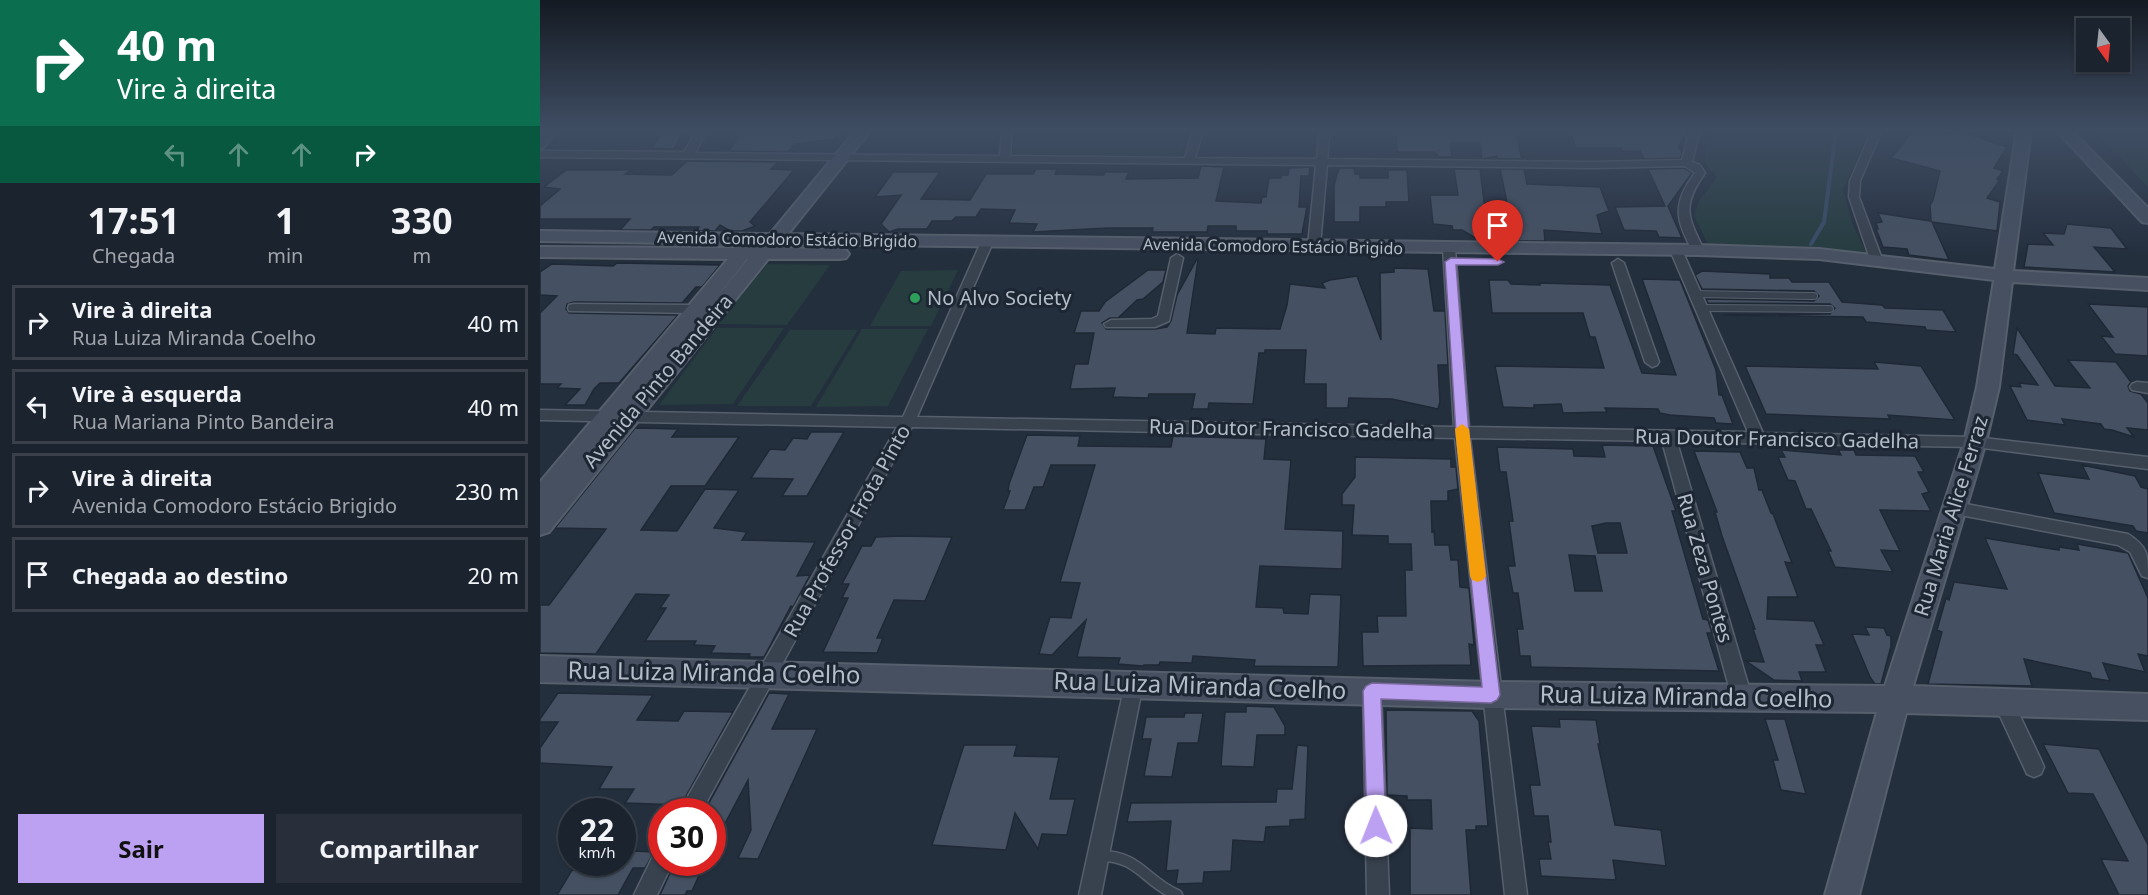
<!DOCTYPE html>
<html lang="pt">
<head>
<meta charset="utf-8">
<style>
  body { margin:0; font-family:"Noto Sans",sans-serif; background:#282f3a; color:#f1f3f6; height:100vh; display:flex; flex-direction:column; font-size:22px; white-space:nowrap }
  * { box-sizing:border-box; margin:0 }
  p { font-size:20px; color:#a0a4aa }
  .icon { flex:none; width:33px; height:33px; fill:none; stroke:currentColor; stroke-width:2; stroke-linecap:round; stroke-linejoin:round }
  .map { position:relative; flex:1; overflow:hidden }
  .details { display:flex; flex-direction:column; background:#1b232e; width:540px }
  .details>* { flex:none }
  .hud { background:#0b6e4f; color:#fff; overflow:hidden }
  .needle { width:39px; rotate:165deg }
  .buttons { position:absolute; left:1536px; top:18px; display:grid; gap:12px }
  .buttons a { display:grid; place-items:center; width:54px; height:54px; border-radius:0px; background:#1b232e; box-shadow:0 2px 4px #0004,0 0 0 2px #39404a; font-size:30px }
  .speed { position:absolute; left:18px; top:798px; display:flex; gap:12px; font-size:30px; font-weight:700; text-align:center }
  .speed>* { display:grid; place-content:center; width:78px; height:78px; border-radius:50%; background:#1b232e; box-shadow:0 2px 4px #0004,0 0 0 2px #39404a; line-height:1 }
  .speed small { font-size:15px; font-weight:400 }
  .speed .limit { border:9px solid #d22; background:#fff; color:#111 }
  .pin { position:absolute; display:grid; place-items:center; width:51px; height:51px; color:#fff; margin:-62px -26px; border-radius:50% 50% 50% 0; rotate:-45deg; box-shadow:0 0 6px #0007 }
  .pin .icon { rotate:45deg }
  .me { position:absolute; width:66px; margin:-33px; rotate:359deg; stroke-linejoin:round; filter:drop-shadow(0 0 4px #0008) }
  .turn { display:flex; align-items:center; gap:21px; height:126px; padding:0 18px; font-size:27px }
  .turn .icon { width:78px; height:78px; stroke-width:2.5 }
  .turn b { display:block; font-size:42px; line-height:51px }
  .lanes { display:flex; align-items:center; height:57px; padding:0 18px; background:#0003; justify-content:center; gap:30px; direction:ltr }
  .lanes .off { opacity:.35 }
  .eta { display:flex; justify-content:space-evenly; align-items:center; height:102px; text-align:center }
  .eta b { font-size:36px; font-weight:700; line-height:42px }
  .action { display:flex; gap:12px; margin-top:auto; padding:12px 18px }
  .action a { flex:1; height:69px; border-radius:0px; background:#bca0f2; color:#111; font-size:24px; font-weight:700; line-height:69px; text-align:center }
  .action a+a { background:#282f3a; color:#f1f3f6 }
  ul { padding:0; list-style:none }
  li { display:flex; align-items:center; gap:18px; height:75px; margin:0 12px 9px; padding:0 6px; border:3px solid #39404a; border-radius:0px }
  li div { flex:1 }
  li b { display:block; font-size:22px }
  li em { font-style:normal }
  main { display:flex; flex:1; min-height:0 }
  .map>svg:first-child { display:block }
  .green { fill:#263c3f }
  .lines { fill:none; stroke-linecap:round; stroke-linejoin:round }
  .stream { stroke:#394c67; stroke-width:4 }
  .building { fill:#455162; stroke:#1f2835; stroke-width:1.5; fill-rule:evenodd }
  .lane-far1-casing { stroke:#565f6c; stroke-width:8 }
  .lane-casing { stroke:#565f6c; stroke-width:13 }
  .street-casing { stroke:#565f6c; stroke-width:3 }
  .secondary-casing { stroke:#565f6c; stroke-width:4 }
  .lane-far1 { stroke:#38414e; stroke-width:6 }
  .lane { stroke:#38414e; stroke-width:10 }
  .street { fill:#38414e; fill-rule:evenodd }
  .secondary { fill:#465061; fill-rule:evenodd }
  .route { fill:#bca0f2; stroke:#7a689d; stroke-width:1.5 }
  .slow { fill:#f59e0b }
  .leisure-dot { fill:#2e9e5b; stroke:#1d2633; stroke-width:2 }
  .labels { text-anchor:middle; stroke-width:6; stroke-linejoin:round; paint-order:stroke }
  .far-street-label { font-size:16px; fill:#b4bcc9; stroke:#1d2633 }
  .poi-label { font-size:20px; fill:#b4bcc9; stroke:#1d2633; text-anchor:start }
  .street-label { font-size:20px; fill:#b4bcc9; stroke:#1d2633 }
  .near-street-label { font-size:24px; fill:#b4bcc9; stroke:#1d2633 }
</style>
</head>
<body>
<main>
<section class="details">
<div class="hud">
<div class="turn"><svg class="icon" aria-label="right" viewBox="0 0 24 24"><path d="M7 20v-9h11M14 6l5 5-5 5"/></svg><div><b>40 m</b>Vire à direita</div></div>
<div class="lanes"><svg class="icon off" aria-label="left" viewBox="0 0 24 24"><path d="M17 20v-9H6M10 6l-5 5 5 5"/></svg><svg class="icon off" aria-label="ahead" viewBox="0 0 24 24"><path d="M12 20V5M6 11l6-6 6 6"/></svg><svg class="icon off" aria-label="ahead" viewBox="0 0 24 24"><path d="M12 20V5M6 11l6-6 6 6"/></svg><svg class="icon" aria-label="right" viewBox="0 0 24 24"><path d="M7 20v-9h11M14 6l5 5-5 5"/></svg></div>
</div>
<div class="eta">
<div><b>17:51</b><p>Chegada</p></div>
<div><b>1</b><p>min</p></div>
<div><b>330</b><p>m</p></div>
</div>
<ul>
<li><svg class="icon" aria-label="right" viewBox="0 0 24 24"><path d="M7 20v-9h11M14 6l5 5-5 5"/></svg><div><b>Vire à direita</b><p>Rua Luiza Miranda Coelho</p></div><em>40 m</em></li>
<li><svg class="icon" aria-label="left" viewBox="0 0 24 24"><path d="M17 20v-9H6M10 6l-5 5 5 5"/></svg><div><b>Vire à esquerda</b><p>Rua Mariana Pinto Bandeira</p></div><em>40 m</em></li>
<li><svg class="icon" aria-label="right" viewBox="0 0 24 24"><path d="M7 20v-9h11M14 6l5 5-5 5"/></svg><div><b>Vire à direita</b><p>Avenida Comodoro Estácio Brigido</p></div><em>230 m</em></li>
<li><svg class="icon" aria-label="arrive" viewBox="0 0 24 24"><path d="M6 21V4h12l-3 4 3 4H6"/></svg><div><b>Chegada ao destino</b></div><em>20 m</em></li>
</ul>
<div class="action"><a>Sair</a><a>Compartilhar</a></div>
</section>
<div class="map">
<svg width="1608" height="895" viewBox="0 0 1608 895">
  <rect width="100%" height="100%" fill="#242f3e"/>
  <!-- green -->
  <path class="green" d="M476 130H648L640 156 474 154Z
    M1171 130H1329L1303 190 1313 225 1327 254 1169 246 1154 216 1159 201 1177 177 1164 162Z
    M1554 130H1608V187Z
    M227 264 290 265 247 325 179 324Z
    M418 270 391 326H330L361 271Z
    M177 328H244L193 404 119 405Z
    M322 329H388L348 406 276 407Z
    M250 330H318L271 406H197Z"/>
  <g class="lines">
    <!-- stream -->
    <path class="stream" d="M1271 244 1284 222 1296 130"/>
  </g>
  <!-- building -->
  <path class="building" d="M129 130H145L134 149 112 148 122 131Z
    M202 130H296V139L255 144 247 152 189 151Z
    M861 130H975L982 159H958L957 156 942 159 940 143H910L912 157H899L894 152H857L856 132H862Z
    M1147 130 1139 147 1142 153 1140 158 1104 159 1100 151H1082L1081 148H1036L1030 131Z
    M1374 130H1397L1412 134 1416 130 1467 147 1454 168 1463 171 1457 179 1460 180 1447 198 1460 202 1457 231 1392 222 1409 260 1369 255 1367 249 1343 247 1336 229H1338L1336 223 1342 222 1338 213 1391 221 1390 205 1393 200 1400 171 1351 158Z
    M147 161 238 162 231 169 254 170 210 222 215 226 202 231H190L180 225 175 231H156L159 227H114L111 230H80L90 219H0V206L20 189 4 187 26 170H91L85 174 132 175Z
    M661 166 684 167 676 201 721 203 722 197H726L729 178H741V175H748L749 168 770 167 769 176H761L759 207H767L762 234H727V231H696V226H668L667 232H612L613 228H568L493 232 497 224 469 223 475 210 441 209 436 217H416L412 221H392L387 229H358L349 232 341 224 361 195 335 197 353 172H400L381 199 430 200 446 174H493L496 169H517L515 174 564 175 565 172H589L586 179 658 178Z
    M799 168H814L815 174H820V178H848V170H867L869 202H846V207H820V222H794V185Z
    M1144 168 1152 173 1128 206 1142 238 1119 237 1116 231 1084 230 1075 207 1125 206 1108 169Z
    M914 169H940L949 240H939L922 230H913L912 226 893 224 890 195H918Z
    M960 169H984L987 184 1060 187 1069 211 1057 215 1062 234 1004 230 1005 241H975Z
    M1527 224 1571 228 1587 249 1554 247 1575 272 1484 267 1488 244 1513 245 1503 233 1524 234Z
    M657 259 658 260 647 333 675 334 676 328 740 329 747 305 750 284 785 288 782 283 790 280 817 276 841 340 840 273 854 272V268L888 269 894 311H905L908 365H898L900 402 898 409 852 399 809 398 808 408H786V384H764L766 350H725V353H719L713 404 669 403 668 409H652L655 394H609L608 398 573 397 575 388 530 389 535 364H548L554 333H534L541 311H559L565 302 608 270H626L623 282 603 299 597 300 578 318H570L562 323 566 329H615L627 327 631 321 637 295Z
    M77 263 180 265 162 287H156L142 303 34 302 27 304 26 309 29 313 138 315 79 383H60L54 389 45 405H25L40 389 17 388 21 384H0V313L17 296 0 295V272L12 264 73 266Z
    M1162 271 1230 274V278H1249L1252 282H1289L1302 302 1342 305 1345 308 1403 310 1416 332 1386 330 1385 327 1326 322 1323 317 1183 315 1290 314 1295 308 1290 304 1168 303 1166 299 1274 301 1279 296 1274 291 1162 289 1155 275Z
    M1102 279 1140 280 1176 370 1179 395H1182L1193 424 1176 423 1174 418 1130 415 1120 413 1118 409 1065 408 1067 412 1023 413 1021 404 994 405V408L963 407 955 366 1064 368 1055 337H1050L1043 313H952L949 280H968L971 284 1000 285 999 283 1070 285 1102 373 1136 375Z
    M1548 304 1608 307V356L1575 354 1561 336 1573 337Z
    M1477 328 1515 386 1550 388 1528 360 1576 362 1591 382 1588 386 1590 391 1601 394 1608 403V430L1587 428 1594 437 1572 430 1564 429 1561 424 1522 419 1525 425 1487 420 1470 386 1481 387 1479 383 1498 385 1477 355 1473 354Z
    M1334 362 1381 366 1415 420 1348 415 1350 419 1226 414 1205 366 1338 369Z
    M95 428 138 429 132 437H199L165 486H131L101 530 137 531 165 489 199 490 174 528 207 532 202 540 275 542 257 576 270 575 253 607 251 606 224 657H209L210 654 171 653 175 646 154 645 156 641H105L126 608H120L129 595 96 594 56 654 0 653V605H9L66 529 15 528Z
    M271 432H304L267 496H242L253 479 211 478 230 449 245 450 253 438 267 439Z
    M487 435 540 436 538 446 631 447 633 436 726 439 724 459 751 460 745 529 803 531 802 569 720 566 716 607 743 608 744 613 768 614 770 594 801 595 798 667 714 666 715 660 653 656 652 663 620 662 619 665H604L603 666 578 664 580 658 537 657 546 620 512 655 499 654 510 617 531 618 540 583 520 582 555 465H511L503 487H494L485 510H463L470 491H468L469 484Z
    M1062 445 1113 446 1136 511H1132L1163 619 1168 620 1172 633H1167L1179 671 991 667 990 656H980L977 629H983L978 593H973L968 566H975L969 521H973L966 472H960L957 447 1033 449 1034 456 1065 457ZM1066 523H1080L1087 553H1058L1052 526ZM1029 555 1055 556 1062 591H1035Z
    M1241 450 1301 455 1298 450H1314L1316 455 1375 456 1384 472H1378L1389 492 1382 494 1391 511 1340 510 1360 551 1341 550 1353 572 1295 567 1288 551H1291L1271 509H1266L1255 481 1248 480 1238 457H1245Z
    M1154 451 1200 452 1207 468H1214L1219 490H1222L1231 513 1233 514 1252 563 1245 562 1258 597H1228L1227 619 1274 621 1284 645H1276L1286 672H1259L1262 681 1234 680 1206 661 1224 662 1213 629H1215L1182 536 1175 512H1177Z
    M815 457 911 459V467H916L918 489 908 491V501H891L892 532 894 531 895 545H909L911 560H918L920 587 929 588 934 645 929 644 931 665 823 666 822 632H838L837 616H866L865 570H872L871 544H848V536L812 535 814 505H802V494L815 477Z
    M1542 465 1595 476 1601 487 1608 489V533L1596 531 1593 526 1514 513 1498 473 1549 479Z
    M361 536 412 537 385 601 354 600 337 638H343L337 653 283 652 308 598H302L309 584H302L322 546H331L336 537Z
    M1445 538 1519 550V547L1539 550 1537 544 1588 553 1608 598V656L1598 654 1605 672 1563 663 1570 681 1552 678 1550 673 1484 659 1492 686 1388 684 1402 632 1397 630 1406 598 1409 600 1414 582 1467 589Z
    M1325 627 1344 628 1347 635 1351 636V646L1341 684H1335L1330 677 1312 634 1329 635Z
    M18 693 113 695 97 720 138 721 144 711 193 712 141 805 85 803 94 789H59L72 767 0 763V748L18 722H0V719Z
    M229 693 249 694 232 729H277L218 859 198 858 211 830 208 780 172 848V812H164Z
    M706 706 734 707 745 726V735H717L714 767 681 766 685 712H706Z
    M846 710 932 711 939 721 948 826H936V830H926L931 895H870V828L892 829 891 800H867V796L847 795Z
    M645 713H663L658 743H638L632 777 604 776 611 739H602L606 717H644Z
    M1019 719 1056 720 1060 744H1058L1075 825 1121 830 1126 866 1073 860 1076 880 1001 876 999 859H1011L1008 842H1011L1008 816H994L990 785H1000L991 726 1020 727Z
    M1225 719H1245L1266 794 1241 790 1233 760H1238Z
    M1503 744 1559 749 1608 845V895H1579L1561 859 1588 861 1553 794 1528 793Z
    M424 745H477L474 756 519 757 510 799H535L527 835 502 834 498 849 475 813 466 850 392 845Z
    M757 745 768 746 765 819 750 820V826L726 827 724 842 693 840 691 871 664 872 663 883 636 884 638 870 626 871 631 821 587 822 591 803 736 802 737 789H752Z
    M93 851 114 852 105 868H93L78 895H17L32 870 77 871 78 868H83Z
    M135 862H165L152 891H147L145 895H120Z"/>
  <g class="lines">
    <!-- lane-far1 casing -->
    <g class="lane-far1-casing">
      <path id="lane-far1" d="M1155 294 1274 296
        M1161 308 1290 309"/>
    </g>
    <!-- lane casing -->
    <g class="lane-casing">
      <path id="lane" d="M560 856C598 855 606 882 637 895"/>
    </g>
    <!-- street casing -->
    <g class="street-casing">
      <path id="street" d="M7 130H17L4 147 0 148V138Z
        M157 130H167L155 153 460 156 462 130H472L470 156 645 158 653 130H663L655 158 777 159 780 130H790L787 159 1053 162 1142 160 1150 130H1160L1152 162 1160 165 1165 173C1142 205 1147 216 1164 250L1158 254 1154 253C1135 221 1132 203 1155 173L1145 166 1053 168 787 165 780 246 774 250 768 246 776 165 0 157V151L144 152Z
        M1332 130H1342L1320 181 1319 197 1342 259 1336 263 1330 259 1309 197 1310 181Z
        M447 238 453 242 377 417 914 427 903 248 909 244 915 248 929 427 1208 432 1130 250 1136 246 1142 250 1223 433 1435 437 1608 457V469L1435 447 1137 442 1212 698 1209 704 1202 707 1195 704 1192 698 1122 441 930 438 987 895H965L915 438 372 427 161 812H139L357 427 0 420V410L363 417 441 242Z
        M637 254 643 258 629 321 615 327H566L564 324 571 320 612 319 618 316 631 258Z
        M1078 259 1084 263 1119 362 1117 365 1112 367 1105 362 1072 263Z
        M34 304 154 305 160 309 154 313 29 311 28 308 29 305Z
        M1597 382 1608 383V393L1592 390 1590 387 1592 384Z
        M1415 502 1588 534C1608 547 1608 554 1608 578L1602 576 1590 552 1578 545 1415 514 1409 512 1407 508 1409 504Z
        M594 675 601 678 603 684 561 895H539L585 684 587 678Z
        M832 682 839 685 841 691 849 895H827L823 691 825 685Z
        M1464 694 1471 697 1501 760 1504 767 1501 774 1494 777 1487 774 1454 703 1457 697Z
        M122 851V862H133L117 895H94L114 854Z"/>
    </g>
    <!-- secondary casing -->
    <g class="secondary-casing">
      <path id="secondary" d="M316 130H331L248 234 1158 245 1279 249 1455 269 1477 130H1491L1473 271 1608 278V290L1472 282 1459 387 1446 442 1373 686 1608 694V720L1366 713 1319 895H1285L1337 712 951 708 0 682V656L951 682 1345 686 1424 442 1437 387 1454 280 1279 259 1158 255 240 244 237 248 300 249 306 250 309 254 306 258 300 259H228L9 532 0 535V482L188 259 0 257V247L197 248 201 244 0 241V231L230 234ZM207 259H208L166 310Z
        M1516 130H1531L1608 208V223L1602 222Z"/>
    </g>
    <!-- lane-far1 -->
    <use href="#lane-far1" class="lane-far1"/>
    <!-- lane -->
    <use href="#lane" class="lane"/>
    <!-- street -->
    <use href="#street" class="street"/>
    <!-- secondary -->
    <use href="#secondary" class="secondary"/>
  </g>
  <!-- sky -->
  <linearGradient id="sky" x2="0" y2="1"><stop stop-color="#141a22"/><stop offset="0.51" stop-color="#3f4d63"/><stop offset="1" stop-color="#3f4d63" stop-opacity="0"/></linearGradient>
  <rect width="1608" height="255" fill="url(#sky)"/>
  <!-- route -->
  <path class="route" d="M911 258 958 259 964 262 958 265H916L929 433 960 695 957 700 951 703 841 699 846 826 843 832 836 835 830 832 827 826 823 691 826 686 832 683 942 687 916 433 905 262Z"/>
  <!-- slow -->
  <path class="slow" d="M922 424 929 429 946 576 943 580 938 582 932 580 930 576 915 429Z"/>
  <!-- markers -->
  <circle class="leisure-dot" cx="375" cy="298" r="6"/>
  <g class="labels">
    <!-- far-street labels -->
    <g class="far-street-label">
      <text transform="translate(247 239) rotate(1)" y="6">Avenida Comodoro Estácio Brigido</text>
      <text transform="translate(733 246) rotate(1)" y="6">Avenida Comodoro Estácio Brigido</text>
    </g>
    <!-- poi labels -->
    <g class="poi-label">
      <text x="387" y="305">No Alvo Society</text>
    </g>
    <!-- street labels -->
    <g class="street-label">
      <text transform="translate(118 381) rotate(-50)" y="7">Avenida Pinto Bandeira</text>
      <text transform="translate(751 429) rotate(1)" y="7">Rua Doutor Francisco Gadelha</text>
      <text transform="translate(1237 439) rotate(1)" y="7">Rua Doutor Francisco Gadelha</text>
      <text transform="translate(1411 516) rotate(-73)" y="7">Rua Maria Alice Ferraz</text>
      <text transform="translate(307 531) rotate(-61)" y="7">Rua Professor Frota Pinto</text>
      <text transform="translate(1165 568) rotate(74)" y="7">Rua Zeza Pontes</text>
    </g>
    <!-- near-street labels -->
    <g class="near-street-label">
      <text transform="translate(174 673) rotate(1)" y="8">Rua Luiza Miranda Coelho</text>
      <text transform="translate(660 686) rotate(2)" y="8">Rua Luiza Miranda Coelho</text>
      <text transform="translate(1146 697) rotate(1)" y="8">Rua Luiza Miranda Coelho</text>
    </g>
  </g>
</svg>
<div class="buttons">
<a><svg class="needle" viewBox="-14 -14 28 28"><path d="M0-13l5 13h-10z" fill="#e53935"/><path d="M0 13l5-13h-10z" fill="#a0a4aa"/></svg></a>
</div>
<div class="speed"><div>22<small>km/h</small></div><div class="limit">30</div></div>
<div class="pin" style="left:958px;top:262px;background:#d93025"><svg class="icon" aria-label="arrive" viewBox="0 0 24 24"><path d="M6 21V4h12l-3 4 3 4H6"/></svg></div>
<svg class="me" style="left:836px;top:826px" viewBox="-20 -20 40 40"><circle r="19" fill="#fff"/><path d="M0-13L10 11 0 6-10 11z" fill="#bca0f2"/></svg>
</div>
</main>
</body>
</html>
